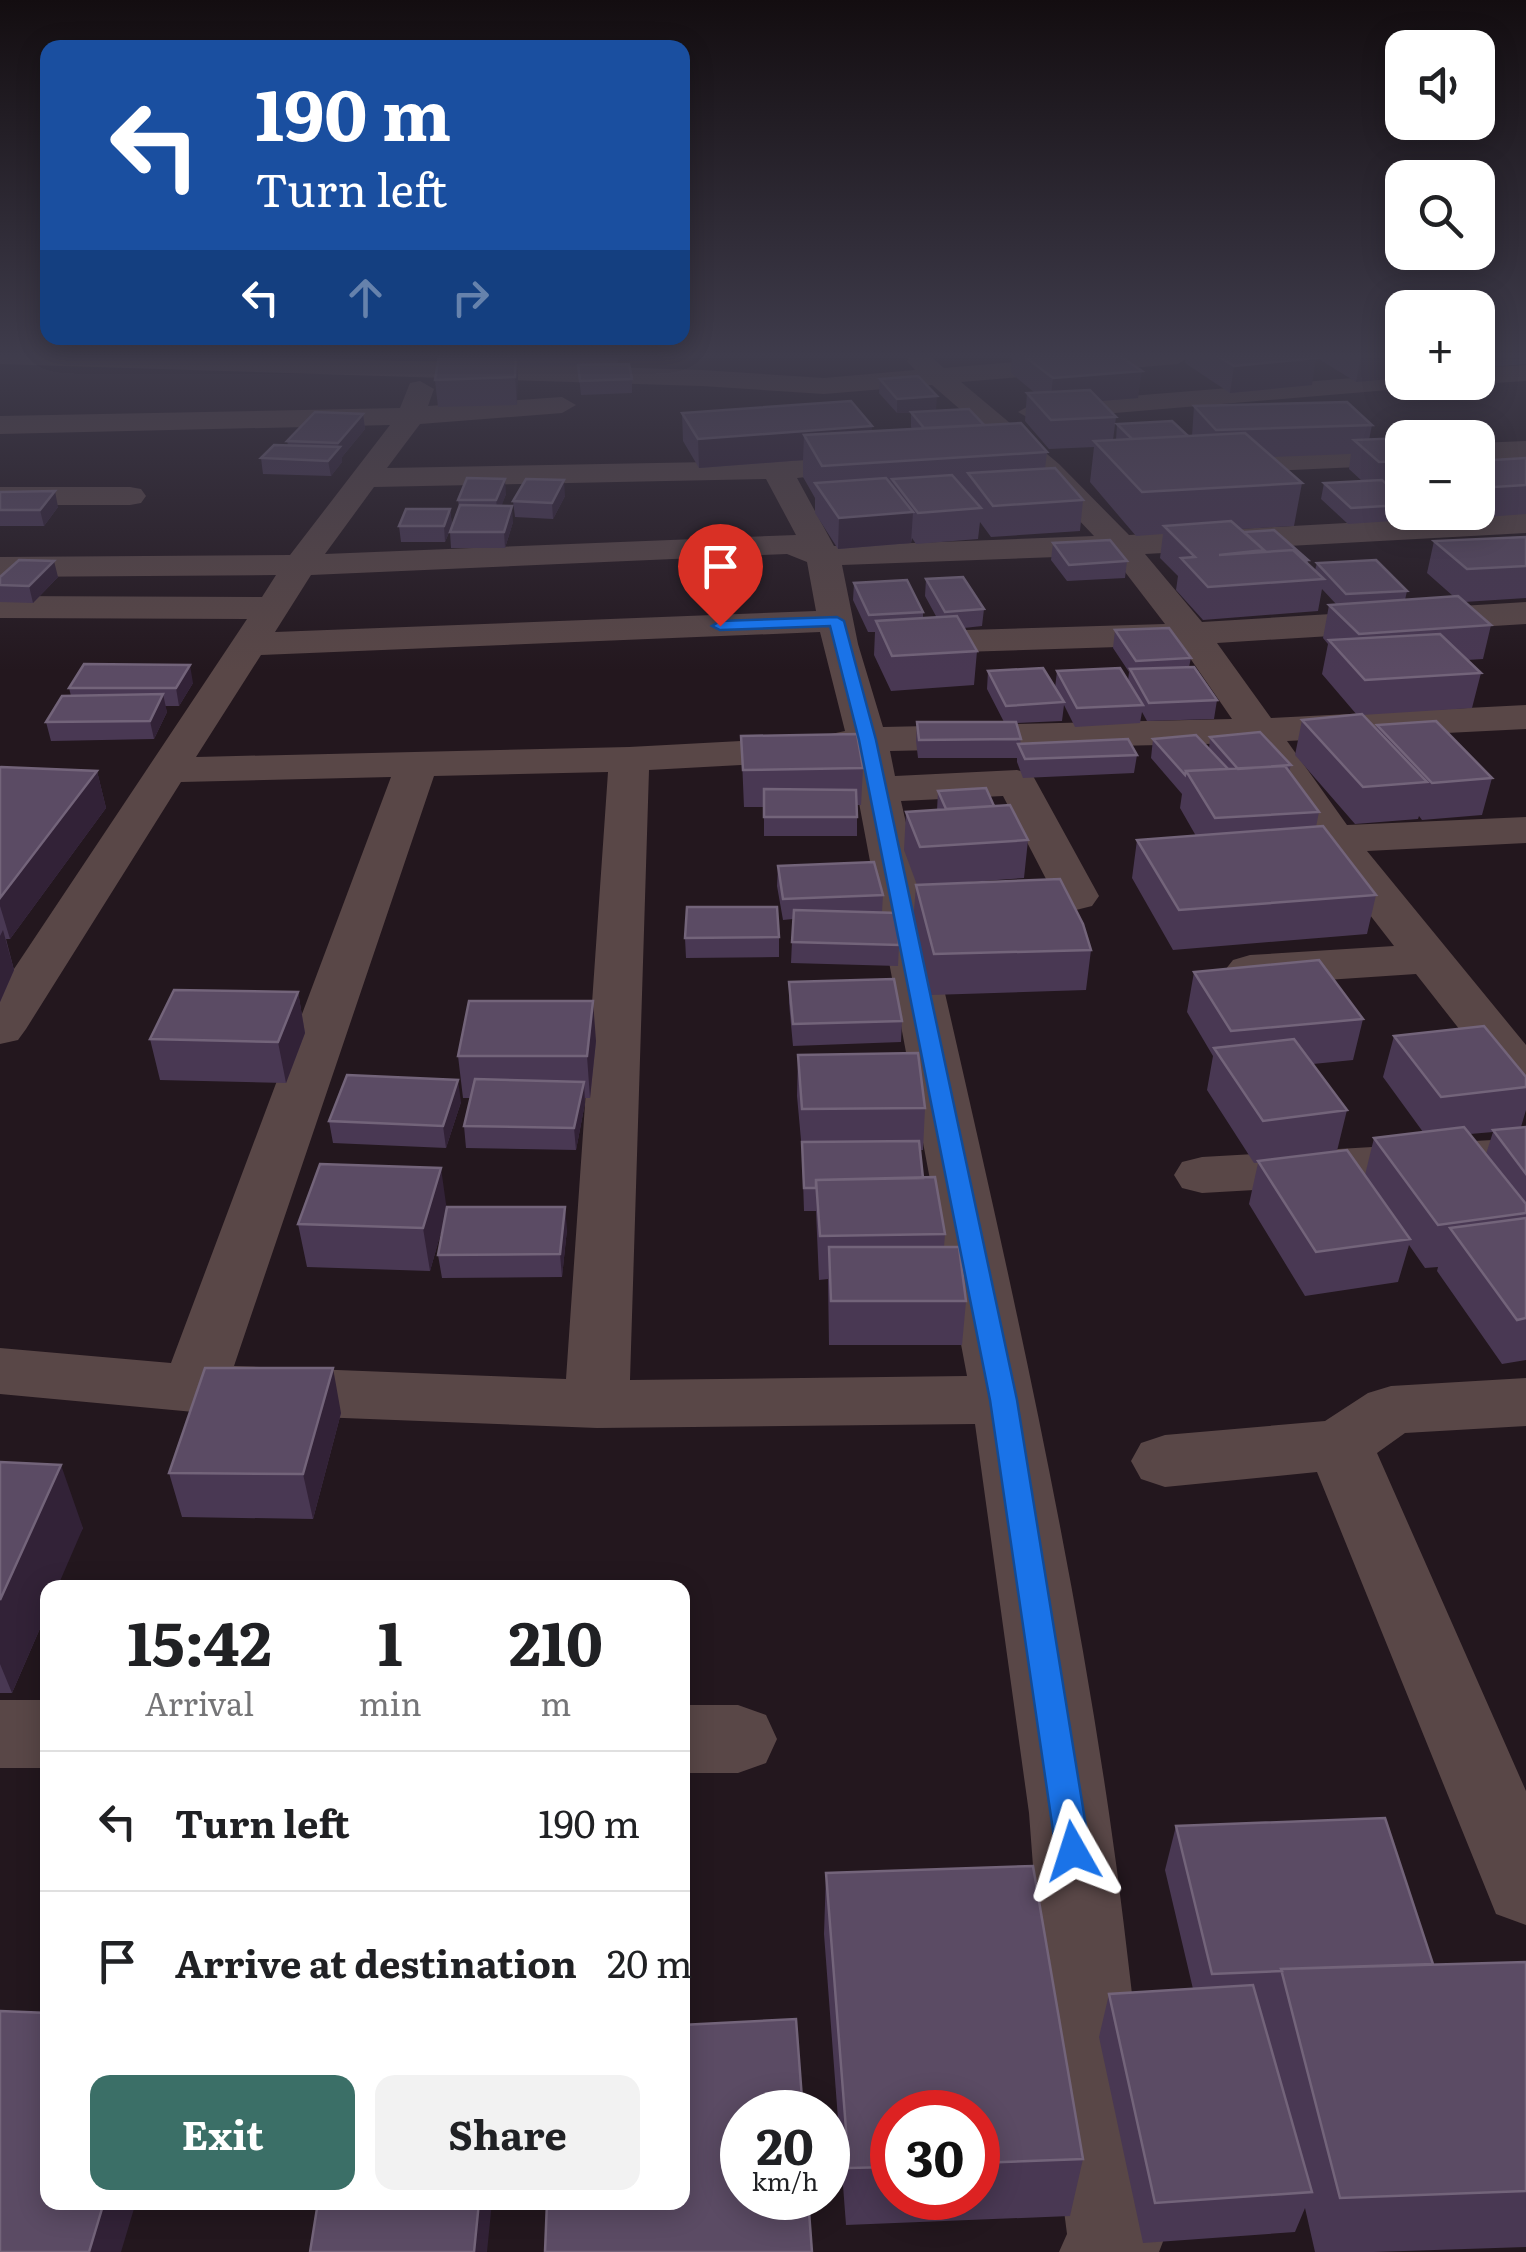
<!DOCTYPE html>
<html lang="en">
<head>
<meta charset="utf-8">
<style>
  body { margin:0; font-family:Literata,serif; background:#f2f2f2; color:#202124; height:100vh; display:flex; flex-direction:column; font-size:38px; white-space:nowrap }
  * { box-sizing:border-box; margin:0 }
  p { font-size:32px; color:#757577 }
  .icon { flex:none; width:55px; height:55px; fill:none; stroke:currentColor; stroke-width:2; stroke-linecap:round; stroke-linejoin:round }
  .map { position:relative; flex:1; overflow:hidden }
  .sheet { position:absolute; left:40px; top:1580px; width:650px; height:630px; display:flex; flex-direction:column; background:#fff; border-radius:20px; box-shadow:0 5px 25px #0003 }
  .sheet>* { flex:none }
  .guide { position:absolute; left:40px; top:40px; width:650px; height:305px; border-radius:20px; box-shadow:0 5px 25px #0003; background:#1a4fa0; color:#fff; overflow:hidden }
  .controls { position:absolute; left:1385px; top:30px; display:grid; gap:20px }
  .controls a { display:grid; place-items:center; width:110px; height:110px; border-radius:20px; background:#fff; box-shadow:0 5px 25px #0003; font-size:50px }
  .speed { position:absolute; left:720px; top:2090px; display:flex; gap:20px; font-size:50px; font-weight:700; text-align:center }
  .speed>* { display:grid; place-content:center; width:130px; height:130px; border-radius:50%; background:#fff; box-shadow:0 5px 25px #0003; line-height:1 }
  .speed small { font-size:25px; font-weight:400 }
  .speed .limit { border:15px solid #d22; background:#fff; color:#111 }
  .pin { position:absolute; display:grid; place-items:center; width:85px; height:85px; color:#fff; margin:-102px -42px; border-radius:50% 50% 50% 0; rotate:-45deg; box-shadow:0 0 10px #0007 }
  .pin .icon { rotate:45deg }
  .me { position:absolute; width:110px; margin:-55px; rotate:354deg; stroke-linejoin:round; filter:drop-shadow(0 0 8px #0008) }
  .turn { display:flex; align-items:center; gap:35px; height:210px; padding:0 50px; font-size:45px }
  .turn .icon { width:130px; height:130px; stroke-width:2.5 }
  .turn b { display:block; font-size:70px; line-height:85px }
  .lanes { display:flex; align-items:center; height:95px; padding:0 50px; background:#0003; justify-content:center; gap:50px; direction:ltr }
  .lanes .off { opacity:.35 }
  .eta { display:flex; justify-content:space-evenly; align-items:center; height:170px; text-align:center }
  .eta b { font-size:60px; font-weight:700; line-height:70px }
  .cta { display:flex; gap:20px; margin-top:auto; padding:20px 50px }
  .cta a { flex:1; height:115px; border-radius:20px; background:#3b6f67; color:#fff; font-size:40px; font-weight:700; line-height:115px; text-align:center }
  .cta a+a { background:#f2f2f2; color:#202124 }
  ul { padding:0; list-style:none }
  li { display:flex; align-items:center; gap:30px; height:140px; padding:0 50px; border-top:2px solid #e0e0e0 }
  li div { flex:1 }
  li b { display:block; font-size:38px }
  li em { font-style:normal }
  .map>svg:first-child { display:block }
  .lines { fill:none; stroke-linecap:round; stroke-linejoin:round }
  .stream { fill:#474b6c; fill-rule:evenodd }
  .minor { fill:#594747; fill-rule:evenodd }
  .wall { fill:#493853; fill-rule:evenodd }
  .shaded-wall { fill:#322237 }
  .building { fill:#5b4b64; stroke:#73647a; stroke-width:2.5 }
  .route { fill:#1a73e8; stroke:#114b97; stroke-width:2.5 }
</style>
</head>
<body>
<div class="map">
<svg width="1526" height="2252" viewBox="0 0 1526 2252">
  <rect width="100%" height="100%" fill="#23171e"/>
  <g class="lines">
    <!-- stream -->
    <path class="stream" d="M1526 358V364L1478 368V362Z"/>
    <!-- minor -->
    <path class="minor" d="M0 356H246L702 370 824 378 915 370 907 361 910 356H930L944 368 1087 356H1191L1178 364 961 382 1059 464 1129 535 1526 513V533L1145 554 1202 622 1526 602V624L1217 643 1271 718 1526 705V729L1287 741 1347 825 1526 817V843L1367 851 1526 1045V1095L1507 1090 1416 974 1250 985 1233 980 1225 970 1233 960 1250 955 1394 946 1318 848 1248 743 890 751 895 776 1017 770 1032 774 1099 896 1092 906 1076 910 1060 906 1003 796 901 801C977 1136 1059 1472 1109 1813 1130 1955 1141 2097 1164 2239L1159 2252H1059L1067 2234 1052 2117 1029 1813 975 1424 597 1428 194 1412 0 1394V1348L171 1363 391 777 181 782 26 1029 18 1040 0 1044V990L247 619 0 618V596L262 597 276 575 0 577V557L290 555 390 425 0 434V416L400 408 410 383 420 381 434 389 428 406 562 397 576 405 562 413 420 424 387 468 812 460 823 463 827 469 823 475 797 478 834 546 1094 536 1037 476 932 385 824 394 702 386 0 364ZM766 479 796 535 325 554 374 487ZM787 554 807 562 816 611 275 632 311 575ZM1112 555 1165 624 898 632 885 635 880 643 885 651 898 654 1181 645 1232 719 883 727 858 644 842 565ZM820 632 845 731 817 737 629 747 196 757 261 655ZM850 755 967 1376 630 1380 649 770 817 761ZM608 772 566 1379 234 1366 434 776Z
      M1526 365V381L1478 384 1472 382H1478V368Z
      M1402 374V382H1415L1412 388 1032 420 1018 412 1032 404Z
      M1526 441V459L1478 461V443Z
      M1402 447V465L1205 474 1194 471 1190 465 1194 459 1205 456Z
      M0 487H130L141 489 146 496 141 503 130 505H0Z
      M1526 1138V1174L1202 1193 1182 1188 1174 1175 1182 1162 1202 1157Z
      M1526 1378V1426L1405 1433 1377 1453 1526 1791V1925L1496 1914 1317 1472 1165 1487 1141 1479 1131 1461 1141 1443 1165 1435 1325 1421 1368 1393 1391 1386Z
      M0 1700H48V1768H0Z
      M682 1705H738L766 1715 777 1739 766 1763 738 1773H682Z"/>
  </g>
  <!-- wall -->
  <path class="wall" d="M439 356H619L617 364 632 379V393L581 395 578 367 517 368V405L438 407 435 380Z
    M1012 356H1120L1138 398 1101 401 1116 417 1113 440H1116L1117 424 1192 436 1194 406 1372 425 1369 440 1402 438V512L1469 513 1411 516 1409 514 1408 520 1348 524 1321 499 1324 483 1362 481 1349 469 1351 454 1272 457 1302 483 1294 526 1241 529 1244 532 1308 560V563L1315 570 1317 563 1407 591 1405 600 1453 596 1427 573 1434 541 1526 537V598L1464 602 1491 625 1483 659 1467 660 1481 673 1472 708 1362 715 1376 729 1377 725 1492 778 1482 815 1422 820 1419 816 1418 819 1355 824 1295 755 1302 720 1357 715 1322 674 1328 644 1323 638 1329 605 1336 604 1322 589 1318 611 1203 620 1176 590 1178 576 1160 558 1163 534 1136 536 1090 482 1094 447 1049 449 1025 421 1027 393H1035L1011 373Z
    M1186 356H1312V385L1230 393 1185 363Z
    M1314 356H1402L1356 382Z
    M880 379 936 411 897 413 879 393Z
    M911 412 984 425 1047 452 1045 469 1083 500 1080 531 991 537 980 522 978 539 916 544 912 538 911 543 838 549 815 513V498L803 477V460L699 468 683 441 682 413 872 431 912 429 911 427Z
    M363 414 365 429 342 457V462L331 476 263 474 261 458 288 445 287 441Z
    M1526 458V514L1486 517 1478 511V461Z
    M0 492 58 507 44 526H0Z
    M506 494 501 506 513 522 505 548H451L450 532 459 507 458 500Z
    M565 496 553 519 515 517 513 501Z
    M450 509 452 525 445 542H401L399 526Z
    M1053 543 1127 561 1125 578 1067 581 1051 560Z
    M3 574 58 577 33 603 0 602V585Z
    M926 579 984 609 982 626 964 628 977 651 974 685 891 691 874 655 875 632H868L853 600 854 583 923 612V618H937L925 596Z
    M1115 630 1191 658 1189 667 1217 700 1214 719 1147 721 1142 712 1140 723 1075 727 1064 705 1062 721 1017 723 1021 744 1137 755 1134 773 1023 778 1017 762V758H918L916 741 917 722H1004L987 689 988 671 1055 688 1057 671 1128 681 1129 672 1113 648Z
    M193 683 179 706H165L167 712 154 739 51 741 46 722 71 696 69 688Z
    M741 736 863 768 861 805H857V836H764V807H744Z
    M1210 737 1291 765 1289 772 1319 812 1316 827 1376 895 1367 934 1173 950 1132 878 1137 840 1196 836 1180 808 1182 794 1151 758 1153 739 1209 749Z
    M0 768 97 771 106 808 10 939H6L14 970 0 1002Z
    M938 791 994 806 1028 840 1024 878 941 884 1091 950 1086 990 931 995 913 924 916 885H917L904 850 906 812 937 810Z
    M778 866 883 895 882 912 899 945 898 966 791 963 793 919 783 920 777 886Z
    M779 937V957L686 958 685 938Z
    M1194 972 1363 1019 1353 1060 1313 1064 1347 1110 1337 1151 1365 1175 1374 1138 1423 1132 1383 1077 1394 1036 1526 1077V1110L1521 1127H1526V1360L1502 1364 1437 1271 1438 1267 1425 1268 1409 1245 1398 1282 1305 1296 1249 1204 1258 1163H1254L1207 1090 1213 1056 1187 1012ZM1493 1132 1486 1154 1470 1134Z
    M789 982 902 1021 901 1042 793 1046 789 1003Z
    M298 992 305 1033 286 1083 160 1080 150 1039Z
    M596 1041 590 1098H585V1103L576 1150 466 1148 464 1126 471 1098H463L458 1056Z
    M798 1055 925 1108 923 1150H920L923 1178 945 1234 944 1247 966 1301 962 1345H829L828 1279 819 1280 816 1211H804L802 1151 797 1096Z
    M461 1102 446 1148 333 1143 329 1121Z
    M446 1211 567 1229 562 1277 442 1278 438 1255 446 1214 430 1271 307 1267 298 1224Z
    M341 1413 313 1519 182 1517 169 1473Z
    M0 1462 83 1528 48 1588V1610L12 1693H0Z
    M1176 1826 1433 1964 1526 1962V2247L1374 2252H1315L1305 2208 1295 2232 1143 2243 1099 2037 1109 1994 1193 1989 1165 1870Z
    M826 1873 1083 2159 1070 2216 846 2225 824 1934ZM892 2112H978V2198H892Z"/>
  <!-- shaded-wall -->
  <path class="shaded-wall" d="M516 356 518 377 517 405 515 377Z
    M1361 356H1402V378L1356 382Z
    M1483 356H1526V358L1482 361Z
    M1316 358 1312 385 1230 393 1234 366Z
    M1142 371 1138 398 1050 405 1053 378Z
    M937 396 936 411 897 413V399Z
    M363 414 365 429 342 457V462L331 476 328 461 339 449 338 443Z
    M872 426 871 455 804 435 803 460 699 468 698 439Z
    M505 479 506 494 498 516 496 500Z
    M564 480 565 496 553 519 552 503Z
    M55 491 58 507 44 526 40 510Z
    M512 506 513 522 505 548 504 532Z
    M450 509 452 525 445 542 444 526Z
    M913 512 911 543 838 549 839 518Z
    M54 561 58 577 33 603 29 586Z
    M190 665 193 683 179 706 176 688Z
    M163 694 167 712 154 739 150 721Z
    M97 771 106 808 10 939 0 906V898Z
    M3 930 14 970 0 1002V936Z
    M298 992 305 1033 286 1083 278 1042Z
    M593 1001 596 1041 590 1098 587 1056Z
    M458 1080 461 1102 446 1148 443 1126Z
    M584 1082 585 1103 576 1150 574 1128Z
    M441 1168 447 1211 430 1271 423 1228Z
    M565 1207 567 1229 562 1277 560 1254Z
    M333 1368 341 1413 313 1519 303 1474Z
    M61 1465 83 1528 57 1588H48V1610L12 1693 0 1664V1600Z
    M104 2202H136L121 2252H89Z
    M479 2202H492L487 2252H474Z"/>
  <!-- building -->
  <path class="building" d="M439 356H516L515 377 435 380Z
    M1024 356H1120L1142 371 1053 378Z
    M1218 356H1312L1316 358 1234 366Z
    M629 364 632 379 580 381 578 365Z
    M918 376 937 396 897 399 880 379Z
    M1090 390 1116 417 1051 420 1027 393Z
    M851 401 872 426 698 439 682 413Z
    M1347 402 1372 425 1216 430 1194 406Z
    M969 409 984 425 924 428 911 412Z
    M315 412 363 414 338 443 287 441Z
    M1172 421 1188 436 1132 439 1117 424Z
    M1021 423 1047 452 822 466 804 435Z
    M1245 433 1302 483 1142 492 1094 441Z
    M1402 438V461L1379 462 1354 440Z
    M274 445 340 447 328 461 261 458Z
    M1526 458V485L1494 487 1478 475V461Z
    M1055 468 1083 500 993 506 968 473Z
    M952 475 981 508 918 513 892 479Z
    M467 478 505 479 496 500H458Z
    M886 478 913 512 839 518 815 483Z
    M526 479 564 480 552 503 513 501Z
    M1382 480 1402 497V505L1351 508 1324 483Z
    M1402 480V490L1391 481Z
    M55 491 40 510H0V492Z
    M460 505 512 506 504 532H450Z
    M406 509H450L444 526H399Z
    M1231 521 1264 550 1219 555 1293 550 1324 579 1208 587 1181 558 1195 557 1164 526Z
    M1274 530 1308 560H1304L1293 550 1264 552V550L1244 532Z
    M1526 537V566L1467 569 1434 541Z
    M1110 540 1127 561 1069 565 1053 543Z
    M19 560 54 561 29 586 0 585V577Z
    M1376 560 1407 591 1346 594 1317 563Z
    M963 577 984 609 945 612 926 579Z
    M907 580 923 612 869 615 854 583Z
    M1458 596 1491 625 1359 634 1329 605Z
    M957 616 977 651 892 656 876 621Z
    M1169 628 1191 658 1136 661 1115 630Z
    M1440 634 1481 673 1365 680 1329 640Z
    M84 664 190 665 176 688H69Z
    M1194 667 1217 700 1149 703 1130 669Z
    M1043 668 1064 702 1006 706 988 671Z
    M1120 668 1143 705 1077 708 1057 671Z
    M163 694 150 721 46 722 62 696Z
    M1362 714 1427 782 1363 787 1302 720Z
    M1436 721 1492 778 1432 783 1377 725Z
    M917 722H1016L1021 739 919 740Z
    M1260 732 1291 765 1238 769 1210 737Z
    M857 734 863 768 743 770 741 736Z
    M1196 735 1228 769 1186 771 1185 775 1153 739Z
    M1128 739 1137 755 1025 759 1018 744Z
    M1285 766 1319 812 1215 818 1186 771Z
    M1 767 97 771 0 898V768Z
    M986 788 994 806 946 809 938 791Z
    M764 789 856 790 857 817H764Z
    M1010 805 1028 840 920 847 906 812Z
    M1323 826 1376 895 1179 910 1137 840Z
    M874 862 883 895 783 899 778 866Z
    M1060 879 1083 924 1091 950 934 954 916 885Z
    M687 907H777L779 937 685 938Z
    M794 910 898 913 899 945 792 942Z
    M1319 960 1363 1019 1231 1031 1194 972Z
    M894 979 902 1021 793 1024 789 982Z
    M174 990 298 992 278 1042 150 1039Z
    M469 1001H593L587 1056H458Z
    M1484 1026 1526 1077V1087L1441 1097 1394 1036Z
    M1294 1039 1347 1110 1263 1121 1214 1048Z
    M918 1053 925 1108 802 1109 798 1055Z
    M347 1075 458 1080 443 1126 329 1121Z
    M475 1079 584 1082 574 1128 464 1126Z
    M1464 1127 1526 1204V1213L1438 1225 1374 1138Z
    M1526 1127V1174L1493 1130Z
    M919 1141 923 1178 816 1180V1188H804L802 1142Z
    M1347 1150 1410 1239 1316 1252 1258 1161Z
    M320 1164 441 1168 423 1228 298 1224Z
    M935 1177 945 1234 820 1236 816 1180Z
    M447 1207H565L560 1254 438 1255Z
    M1526 1218V1318L1517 1320 1450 1228Z
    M829 1247H959L966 1301H831Z
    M205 1368H333L303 1474 169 1473Z
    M0 1462 61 1465 0 1600Z
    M1385 1818 1433 1964 1281 1969 1282 1971 1212 1974 1176 1826Z
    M1033 1866 1083 2159 978 2163V2112H892V2167L849 2168 826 1873Z
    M1526 1962V2191L1340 2198 1281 1969Z
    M1253 1985 1312 2192 1155 2203 1109 1994Z
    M0 2011 48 2013V2202H104L89 2252H0Z
    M796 2019 803 2112H742V2198H808L812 2252H545L547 2202H682V2025Z
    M318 2202H479L474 2252H310Z"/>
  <!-- sky -->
  <linearGradient id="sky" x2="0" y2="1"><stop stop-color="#130d10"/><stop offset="0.53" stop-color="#3f3c4c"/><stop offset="1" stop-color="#3f3c4c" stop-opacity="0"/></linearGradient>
  <rect width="1526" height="671" fill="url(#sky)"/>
  <!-- route -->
  <path class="route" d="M837 617 844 621 876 740 1017 1400 1090 1851 1085 1862 1073 1866 1061 1862 1056 1851 990 1400 859 740 830 626 720 630 712 626 720 621Z"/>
</svg>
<div class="controls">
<a><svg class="icon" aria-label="sound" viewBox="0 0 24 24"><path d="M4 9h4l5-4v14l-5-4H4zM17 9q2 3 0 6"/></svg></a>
<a><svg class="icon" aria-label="search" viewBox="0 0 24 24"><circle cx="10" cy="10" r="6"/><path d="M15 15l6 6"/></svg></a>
<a>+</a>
<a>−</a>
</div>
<div class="speed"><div>20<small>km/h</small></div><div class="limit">30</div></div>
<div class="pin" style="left:720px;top:626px;background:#d93025"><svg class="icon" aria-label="arrive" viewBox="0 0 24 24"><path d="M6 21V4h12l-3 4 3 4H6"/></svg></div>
<svg class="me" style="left:1073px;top:1851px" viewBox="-20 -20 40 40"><path d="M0-17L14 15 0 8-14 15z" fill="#1a73e8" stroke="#fff" stroke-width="4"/></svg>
<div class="guide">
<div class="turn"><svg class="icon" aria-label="left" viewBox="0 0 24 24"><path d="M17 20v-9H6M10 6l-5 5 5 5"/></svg><div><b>190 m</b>Turn left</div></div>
<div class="lanes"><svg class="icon" aria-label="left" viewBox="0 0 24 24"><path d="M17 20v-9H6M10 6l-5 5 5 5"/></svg><svg class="icon off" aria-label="ahead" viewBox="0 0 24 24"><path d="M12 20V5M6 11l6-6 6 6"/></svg><svg class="icon off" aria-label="right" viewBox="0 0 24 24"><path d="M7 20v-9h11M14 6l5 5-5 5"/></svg></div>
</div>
<section class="sheet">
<div class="eta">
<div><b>15:42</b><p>Arrival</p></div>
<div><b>1</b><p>min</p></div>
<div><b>210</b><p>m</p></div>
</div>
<ul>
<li><svg class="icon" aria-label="left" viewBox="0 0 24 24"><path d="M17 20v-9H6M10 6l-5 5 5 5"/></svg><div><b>Turn left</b></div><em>190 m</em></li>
<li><svg class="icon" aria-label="arrive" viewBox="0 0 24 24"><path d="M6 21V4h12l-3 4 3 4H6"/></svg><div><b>Arrive at destination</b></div><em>20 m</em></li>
</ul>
<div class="cta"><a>Exit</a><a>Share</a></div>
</section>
</div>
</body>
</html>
